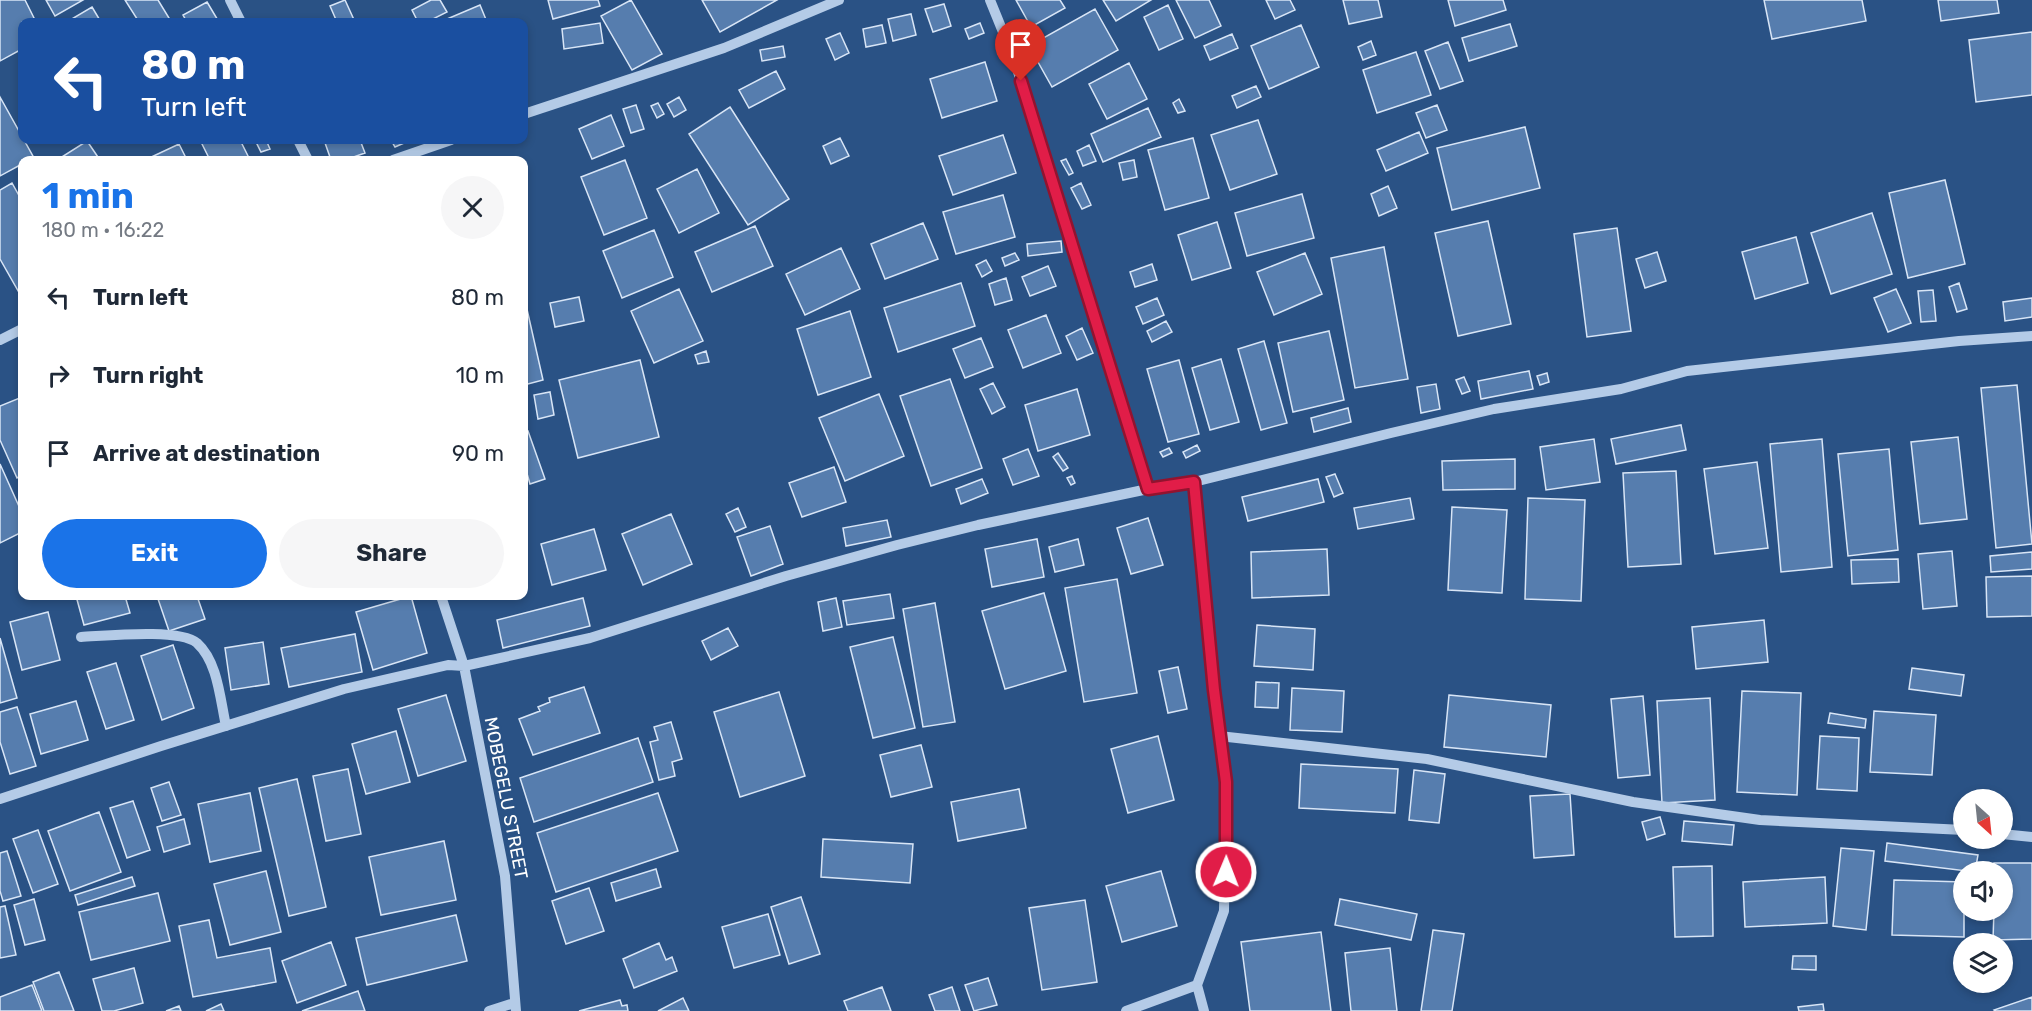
<!DOCTYPE html>
<html lang="en">
<head>
<meta charset="utf-8">
<style>
  body { margin:0; font-family:Rubik,sans-serif; background:#f6f6f7; color:#1f2937; height:100vh; display:flex; flex-direction:column; font-size:22px; white-space:nowrap }
  * { box-sizing:border-box; margin:0 }
  p { font-size:20px; color:#747a83 }
  .icon { flex:none; width:33px; height:33px; fill:none; stroke:currentColor; stroke-width:2; stroke-linecap:round; stroke-linejoin:round }
  .map { position:relative; flex:1; overflow:hidden }
  .sheet { position:absolute; left:18px; top:156px; width:510px; height:444px; display:flex; flex-direction:column; background:#fff; border-radius:12px; box-shadow:0 3px 9px #0003 }
  .sheet>* { flex:none }
  .hud { position:absolute; left:18px; top:18px; width:510px; height:126px; border-radius:12px; box-shadow:0 3px 9px #0003; background:#1a4fa0; color:#fff; overflow:hidden }
  .needle { width:39px; rotate:153deg }
  .controls { position:absolute; left:1953px; top:789px; display:grid; gap:12px }
  .controls a { display:grid; place-items:center; width:60px; height:60px; border-radius:50%; background:#fff; box-shadow:0 3px 9px #0003; font-size:30px }
  .pin { position:absolute; display:grid; place-items:center; width:51px; height:51px; color:#fff; margin:-62px -26px; border-radius:50% 50% 50% 0; rotate:-45deg; box-shadow:0 0 6px #0007 }
  .pin .icon { rotate:45deg }
  .me { position:absolute; width:66px; margin:-33px; rotate:1deg; stroke-linejoin:round; filter:drop-shadow(0 0 4px #0008) }
  .turn { display:flex; align-items:center; gap:21px; height:126px; padding:0 24px; font-size:27px }
  .turn .icon { width:78px; height:78px; stroke-width:2.5 }
  .turn b { display:block; font-size:42px; line-height:51px }
  .round { display:grid; place-items:center; flex:none; width:63px; height:63px; border-radius:32px; background:#f6f6f7 }
  .overview { display:flex; align-items:center; justify-content:space-between; height:102px; padding:0 24px }
  h1 { font-size:36px; font-weight:700; line-height:45px; color:#1a73e8 }
  .primary-button { display:flex; gap:12px; margin-top:auto; padding:12px 24px }
  .primary-button a { flex:1; height:69px; border-radius:36px; background:#1a73e8; color:#fff; font-size:24px; font-weight:700; line-height:69px; text-align:center }
  .primary-button a+a { background:#f6f6f7; color:#1f2937 }
  ul { padding:0; list-style:none }
  li { display:flex; align-items:center; gap:18px; height:78px; padding:0 24px }
  li div { flex:1 }
  li b { display:block; font-size:22px }
  li em { font-style:normal }
  .map>svg:first-child { display:block }
  .building { fill:#567dae; stroke:#d8e5f6; stroke-width:1.5 }
  .lines { fill:none; stroke-linecap:round; stroke-linejoin:round }
  .minor { stroke:#b4cbe7; stroke-width:10 }
  .route-casing { stroke:#92132f; stroke-width:15 }
  .route { stroke:#e11d48; stroke-width:10 }
  .labels { text-anchor:middle; stroke-width:4.5; stroke-linejoin:round; paint-order:stroke }
  .street-label { font-size:18px; fill:#fff; stroke:#2a5285 }
</style>
</head>
<body>
<div class="map">
<svg width="2032" height="1011" viewBox="0 0 2032 1011">
  <rect width="100%" height="100%" fill="#2a5285"/>
  <!-- building -->
  <path class="building" d="M0 0H25L36 22H22V49L0 61Z
    M46 0H83L55 16Z
    M125 0H158L169 18 162 22H139Z
    M345 0 355 22H337L330 6Z
    M431 0H440L447 12 427 22H418L412 10Z
    M548 0H598L600 6 553 19Z
    M631 0 662 54 632 70 601 16Z
    M702 0H777L720 32Z
    M1016 0H1060L1065 8 1031 27Z
    M1103 0H1151L1116 21Z
    M1176 0H1209L1221 26 1195 38Z
    M1266 0H1290L1295 10 1275 19Z
    M1343 0H1378L1382 17 1349 24Z
    M1448 0H1503L1506 10 1455 26Z
    M1764 0H1862L1866 21 1772 39Z
    M1938 0H1997L1999 13 1941 21Z
    M207 2 219 22H187L183 15Z
    M944 4 951 26 933 32 925 9Z
    M480 5 487 22H440Z
    M1168 5 1183 39 1159 50 1144 17Z
    M92 7 101 22H71L70 20Z
    M1095 9 1118 50 1052 87 1029 46Z
    M911 14 916 35 893 41 888 19Z
    M600 23 603 43 564 49 562 29Z
    M980 23 984 33 969 39 965 29Z
    M1510 24 1517 46 1469 61 1462 38Z
    M882 25 886 43 866 47 863 29Z
    M1301 25 1319 67 1269 89 1251 46Z
    M2032 32V95L1976 102 1969 40Z
    M840 33 849 53 835 60 826 39Z
    M1232 34 1238 48 1210 60 1204 46Z
    M1371 41 1376 55 1363 60 1358 47Z
    M1448 42 1463 81 1440 89 1425 51Z
    M783 46 785 57 762 61 760 50Z
    M1416 52 1431 95 1377 113 1363 70Z
    M985 62 997 101 942 118 930 79Z
    M1129 63 1147 99 1107 119 1089 84Z
    M776 71 785 89 749 108 739 90Z
    M1256 86 1261 97 1237 108 1232 96Z
    M0 97 34 158 22 160V164L0 176Z
    M679 97 686 110 674 117 667 104Z
    M1179 99 1185 111 1178 113 1173 103Z
    M658 103 664 114 657 118 651 106Z
    M636 105 644 129 631 133 623 109Z
    M1437 105 1447 130 1426 138 1416 113Z
    M730 107 789 199 748 225 689 134Z
    M1148 108 1161 137 1103 162 1091 134Z
    M611 115 624 146 592 159 579 129Z
    M1258 120 1277 174 1230 190 1211 135Z
    M1525 127 1540 188 1452 210 1437 148Z
    M1419 132 1428 153 1386 171 1377 150Z
    M1003 135 1016 173 953 195 939 156Z
    M840 138 849 156 831 164 823 146Z
    M1193 138 1209 198 1165 210 1148 150Z
    M200 140H240L250 160H210Z
    M255 140H266L270 149 261 152Z
    M324 140H360L365 153 345 160H331Z
    M391 140H411L395 147Z
    M87 141 100 160H57Z
    M179 144 187 160H145Z
    M1089 145 1096 161 1083 166 1077 151Z
    M1066 159 1073 173 1069 175 1061 161Z
    M625 160 647 218 604 235 581 177Z
    M1134 160 1137 177 1123 180 1119 163Z
    M697 169 719 213 679 233 657 189Z
    M1945 180 1965 264 1908 278 1889 193Z
    M12 183 22 201 21 296 0 259V190Z
    M1081 183 1091 205 1082 209 1071 188Z
    M1388 186 1397 208 1379 216 1371 194Z
    M1302 194 1314 238 1247 256 1235 213Z
    M1003 195 1015 237 956 254 943 212Z
    M1872 213 1892 274 1831 294 1811 233Z
    M1488 221 1511 324 1458 336 1435 233Z
    M1217 222 1231 268 1192 280 1178 235Z
    M923 223 938 259 885 279 871 244Z
    M755 226 773 266 712 292 695 252Z
    M1617 228 1631 331 1587 337 1574 234Z
    M654 230 673 277 622 298 603 251Z
    M1796 237 1808 283 1755 299 1742 252Z
    M1061 241 1062 252 1028 256 1027 244Z
    M1384 247 1408 379 1355 388 1331 258Z
    M841 248 860 289 805 315 786 274Z
    M1657 252 1666 281 1645 288 1636 259Z
    M1015 253 1019 260 1005 266 1002 258Z
    M1305 253 1322 294 1274 315 1257 272Z
    M986 260 992 271 982 277 976 265Z
    M1152 264 1157 280 1135 287 1130 272Z
    M1048 266 1056 286 1030 296 1022 277Z
    M1006 278 1012 300 995 305 989 284Z
    M961 283 975 326 898 352 884 308Z
    M1959 283 1967 309 1957 312 1949 287Z
    M679 289 703 341 654 363 631 311Z
    M1896 289 1911 323 1888 332 1874 298Z
    M1933 290 1936 321 1921 322 1918 291Z
    M524 296 543 380 524 385Z
    M579 297 584 321 555 327 550 303Z
    M1157 298 1164 315 1143 324 1136 307Z
    M2032 298V317L2005 321 2003 302Z
    M850 311 871 377 818 395 797 329Z
    M1046 315 1061 353 1023 368 1008 330Z
    M1166 321 1172 332 1152 342 1147 331Z
    M1082 328 1093 353 1077 360 1066 336Z
    M1329 331 1344 400 1293 412 1278 343Z
    M981 338 993 367 965 378 953 349Z
    M1264 341 1287 423 1261 430 1238 349Z
    M706 351 709 362 698 364 695 355Z
    M1221 359 1239 422 1210 430 1192 368Z
    M640 360 659 437 578 458 559 380Z
    M1179 360 1199 434 1168 442 1147 369Z
    M1529 371 1533 389 1481 399 1478 381Z
    M1547 373 1549 382 1540 385 1537 376Z
    M1464 377 1470 391 1462 394 1456 380Z
    M950 379 982 468 931 486 900 396Z
    M993 383 1005 407 992 414 980 389Z
    M1436 384 1440 409 1421 413 1417 387Z
    M2017 385 2032 544 1996 548 1981 388Z
    M1077 389 1090 435 1038 451 1025 405Z
    M550 392 554 415 538 419 534 395Z
    M879 394 904 456 845 481 819 418Z
    M22 397V475L17 478 0 440V406Z
    M1348 408 1351 422 1314 432 1311 418Z
    M1681 425 1686 450 1616 464 1611 439Z
    M528 431 545 479 530 484 524 463V433Z
    M1958 437 1967 519 1920 524 1911 442Z
    M1594 439 1600 482 1546 490 1540 447Z
    M1822 439 1832 567 1781 572 1770 444Z
    M1197 445 1200 451 1186 458 1183 452Z
    M1169 448 1172 453 1163 457 1160 452Z
    M1028 449 1039 476 1013 485 1003 459Z
    M1889 449 1898 550 1848 556 1838 454Z
    M1058 453 1068 468 1063 471 1053 457Z
    M1515 459V489L1443 490 1442 461Z
    M1757 462 1768 548 1715 554 1704 469Z
    M0 464 22 513V532L0 543Z
    M834 467 846 502 802 517 789 483Z
    M1676 471 1681 564 1628 567 1623 473Z
    M1335 474 1343 493 1334 497 1326 477Z
    M1072 476 1075 483 1071 485 1067 478Z
    M982 479 988 493 961 504 956 489Z
    M1318 479 1324 502 1248 521 1242 497Z
    M1410 498 1414 519 1358 529 1354 508Z
    M1528 498 1585 500 1581 601 1525 599Z
    M1452 507 1507 510 1502 593 1448 590Z
    M738 508 746 527 735 532 726 514Z
    M671 514 692 564 643 585 622 534Z
    M1148 518 1163 565 1131 574 1117 528Z
    M887 520 891 537 846 546 843 528Z
    M770 526 783 564 751 576 737 537Z
    M594 529 606 570 552 585 541 544Z
    M1037 539 1044 577 992 587 985 549Z
    M1078 539 1084 565 1055 572 1049 547Z
    M1327 549 1329 595 1252 598 1251 552Z
    M1952 551 1957 606 1923 609 1918 554Z
    M2032 552V569L1991 572 1990 556Z
    M1898 559 1899 582 1852 584 1851 560Z
    M2032 576V616L1987 617 1986 577Z
    M1117 579 1137 693 1084 702 1065 588Z
    M1044 593 1066 671 1005 689 982 611Z
    M890 594 894 618 847 625 843 601Z
    M76 596H125L130 613 84 625Z
    M157 596H197L205 619 169 631Z
    M411 596 427 653 373 670 356 612Z
    M583 598 590 626 503 648 497 620Z
    M836 598 842 627 823 631 818 602Z
    M935 603 955 722 923 727 903 609Z
    M48 612 60 660 22 670 10 622Z
    M1764 620 1768 662 1696 669 1692 627Z
    M1257 625 1315 629 1313 670 1254 666Z
    M728 628 738 646 711 660 702 641Z
    M355 634 362 672 289 687 281 648Z
    M893 637 915 728 873 738 850 647Z
    M0 638 17 698 0 703Z
    M263 642 269 684 231 690 225 648Z
    M173 645 194 708 162 720 141 656Z
    M116 663 134 720 106 729 87 672Z
    M1178 667 1187 709 1168 713 1159 671Z
    M1912 668 1964 675 1961 696 1909 689Z
    M1256 682 1279 683 1278 708 1255 707Z
    M584 687 600 733 533 755 519 719 540 711 538 707 550 702 549 698Z
    M1292 688 1344 691 1342 732 1290 730Z
    M1742 691 1801 693 1797 795 1737 792Z
    M779 692 805 776 740 797 714 712Z
    M446 695 466 761 418 776 398 709Z
    M1449 695 1551 705 1546 757 1444 747Z
    M1643 696 1650 775 1618 778 1611 699Z
    M1710 698 1715 800 1662 803 1657 701Z
    M76 701 88 740 41 754 30 714Z
    M17 707 36 766 10 774 0 742V712Z
    M1874 711 1936 715 1932 775 1870 772Z
    M1830 713 1866 719 1865 728 1828 723Z
    M671 722 682 759 672 762 675 776 659 780 650 742 658 740 654 727Z
    M396 731 410 782 366 794 352 744Z
    M1158 736 1174 800 1128 813 1111 749Z
    M1820 736 1859 738 1857 791 1817 789Z
    M638 738 653 782 534 822 520 778Z
    M921 745 932 787 891 797 880 755Z
    M1301 764 1398 769 1395 813 1299 808Z
    M348 769 361 834 326 841 313 776Z
    M1414 770 1445 774 1439 823 1409 820Z
    M297 779 326 907 289 916 259 788Z
    M169 782 181 815 162 821 151 788Z
    M1019 789 1026 828 958 841 951 802Z
    M250 793 261 851 210 862 198 804Z
    M658 793 678 851 556 892 537 833Z
    M1570 794 1574 855 1534 858 1530 796Z
    M133 801 150 850 127 858 110 808Z
    M99 812 121 872 70 891 48 831Z
    M1660 817 1665 834 1647 840 1642 822Z
    M184 819 190 844 164 852 157 827Z
    M1684 821 1734 825 1732 845 1682 841Z
    M38 830 58 884 33 893 13 839Z
    M823 839 913 844 910 883 821 877Z
    M444 841 456 900 381 915 369 857Z
    M1887 843 1978 855 1975 872 1885 861Z
    M1841 848 1874 851 1866 930 1833 926Z
    M7 851 21 896 3 901 0 891V853Z
    M1994 863H2032V939L1993 940 1994 910H2002V872H1994Z
    M1712 866 1713 936 1675 937 1673 867Z
    M656 869 661 887 616 901 611 883Z
    M266 871 281 932 230 945 214 884Z
    M1161 871 1177 926 1122 942 1106 886Z
    M132 877 135 886 78 905 75 895Z
    M1825 877 1827 923 1745 927 1743 882Z
    M1894 880 1964 882V937L1892 935Z
    M589 888 604 931 566 944 552 901Z
    M158 893 170 941 91 960 79 912Z
    M801 897 820 954 789 964 771 907Z
    M34 899 45 940 25 945 14 905Z
    M1340 899 1417 914 1411 940 1335 925Z
    M1085 900 1097 982 1042 990 1029 908Z
    M5 906 16 955 0 958V907Z
    M768 914 780 955 734 968 722 927Z
    M456 915 467 961 367 985 356 938Z
    M209 920 217 958 270 948 276 982 193 997 179 926Z
    M1433 930 1464 934 1452 1011H1421Z
    M1321 932 1331 1011H1250L1241 942Z
    M331 942 346 985 297 1003 282 961Z
    M659 943 666 960 672 957 677 971 634 988 623 959Z
    M1390 948 1397 1011H1351L1345 953Z
    M1793 956H1816V970L1792 969Z
    M134 968 143 1003 114 1011H102L93 979Z
    M59 972 74 1011H44L33 982Z
    M988 978 997 1005 974 1011 965 985Z
    M32 985 42 1011H0V997Z
    M882 987 891 1011H848L844 1001Z
    M952 987 960 1011H935L929 995Z
    M358 991 365 1011H302Z
    M2032 997V1011H1995L1994 1010Z
    M683 998 689 1011H658Z
    M620 1000 622 1006 627 1005 628 1011H579Z
    M221 1004 224 1011H206Z
    M1823 1004 1824 1011H1799L1798 1007Z
    M179 1006 181 1011H166Z"/>
  <g class="lines">
    <!-- minor -->
    <path class="minor" d="M230 0 241 22
      M990 0 1014 59 1148 489
      M524 114 724 48 839 0
      M298 140 308 160
      M393 160 451 140
      M0 340 22 329
      M1194 482 1206 621 1219 736 1226 782 1224 911 1197 985 1204 1011
      M441 596 464 666 505 876 516 1011
      M81 637C105 636 179 628 197 643 218 662 220 699 226 726
      M1219 736 1427 759 1633 802 1760 820 1964 830
      M0 799 161 746 344 689 448 665 464 666 590 638 786 576 897 545 978 525 1148 489 1194 482 1391 433 1494 409 1621 389 1687 371 1959 341 2032 336
      M2002 834 2032 837
      M489 1011 514 1003
      M1126 1011 1197 985"/>
  </g>
  <g class="lines">
    <!-- route casing -->
    <g class="route-casing">
      <path id="route" d="M1021 81 1148 489 1194 482 1214 690 1226 782V872"/>
    </g>
    <!-- route -->
    <use href="#route" class="route"/>
  </g>
  <g class="labels">
    <!-- street labels -->
    <g class="street-label">
      <text transform="translate(506 798) rotate(79)" y="6">MOBEGELU STREET</text>
    </g>
  </g>
</svg>
<div class="controls">
<a><svg class="needle" viewBox="-14 -14 28 28"><path d="M0-13l5 13h-10z" fill="#e53935"/><path d="M0 13l5-13h-10z" fill="#747a83"/></svg></a>
<a><svg class="icon" aria-label="sound" viewBox="0 0 24 24"><path d="M4 9h4l5-4v14l-5-4H4zM17 9q2 3 0 6"/></svg></a>
<a><svg class="icon" aria-label="layers" viewBox="0 0 24 24"><path d="M12 4l9 5-9 5-9-5zM3 14l9 5 9-5"/></svg></a>
</div>
<div class="pin" style="left:1021px;top:81px;background:#d93025"><svg class="icon" aria-label="arrive" viewBox="0 0 24 24"><path d="M6 21V4h12l-3 4 3 4H6"/></svg></div>
<svg class="me" style="left:1226px;top:872px" viewBox="-20 -20 40 40"><circle r="17" fill="#e11d48" stroke="#fff" stroke-width="3"/><path d="M0-11L8 9 0 5-8 9z" fill="#fff"/></svg>
<div class="hud">
<div class="turn"><svg class="icon" aria-label="left" viewBox="0 0 24 24"><path d="M17 20v-9H6M10 6l-5 5 5 5"/></svg><div><b>80 m</b>Turn left</div></div>
</div>
<section class="sheet">
<div class="overview"><div><h1>1 min</h1><p>180 m · 16:22</p></div><a class="round"><svg class="icon" aria-label="close" viewBox="0 0 24 24"><path d="M6 6l12 12M18 6L6 18"/></svg></a></div>
<ul>
<li><svg class="icon" aria-label="left" viewBox="0 0 24 24"><path d="M17 20v-9H6M10 6l-5 5 5 5"/></svg><div><b>Turn left</b></div><em>80 m</em></li>
<li><svg class="icon" aria-label="right" viewBox="0 0 24 24"><path d="M7 20v-9h11M14 6l5 5-5 5"/></svg><div><b>Turn right</b></div><em>10 m</em></li>
<li><svg class="icon" aria-label="arrive" viewBox="0 0 24 24"><path d="M6 21V4h12l-3 4 3 4H6"/></svg><div><b>Arrive at destination</b></div><em>90 m</em></li>
</ul>
<div class="primary-button"><a>Exit</a><a>Share</a></div>
</section>
</div>
</body>
</html>
